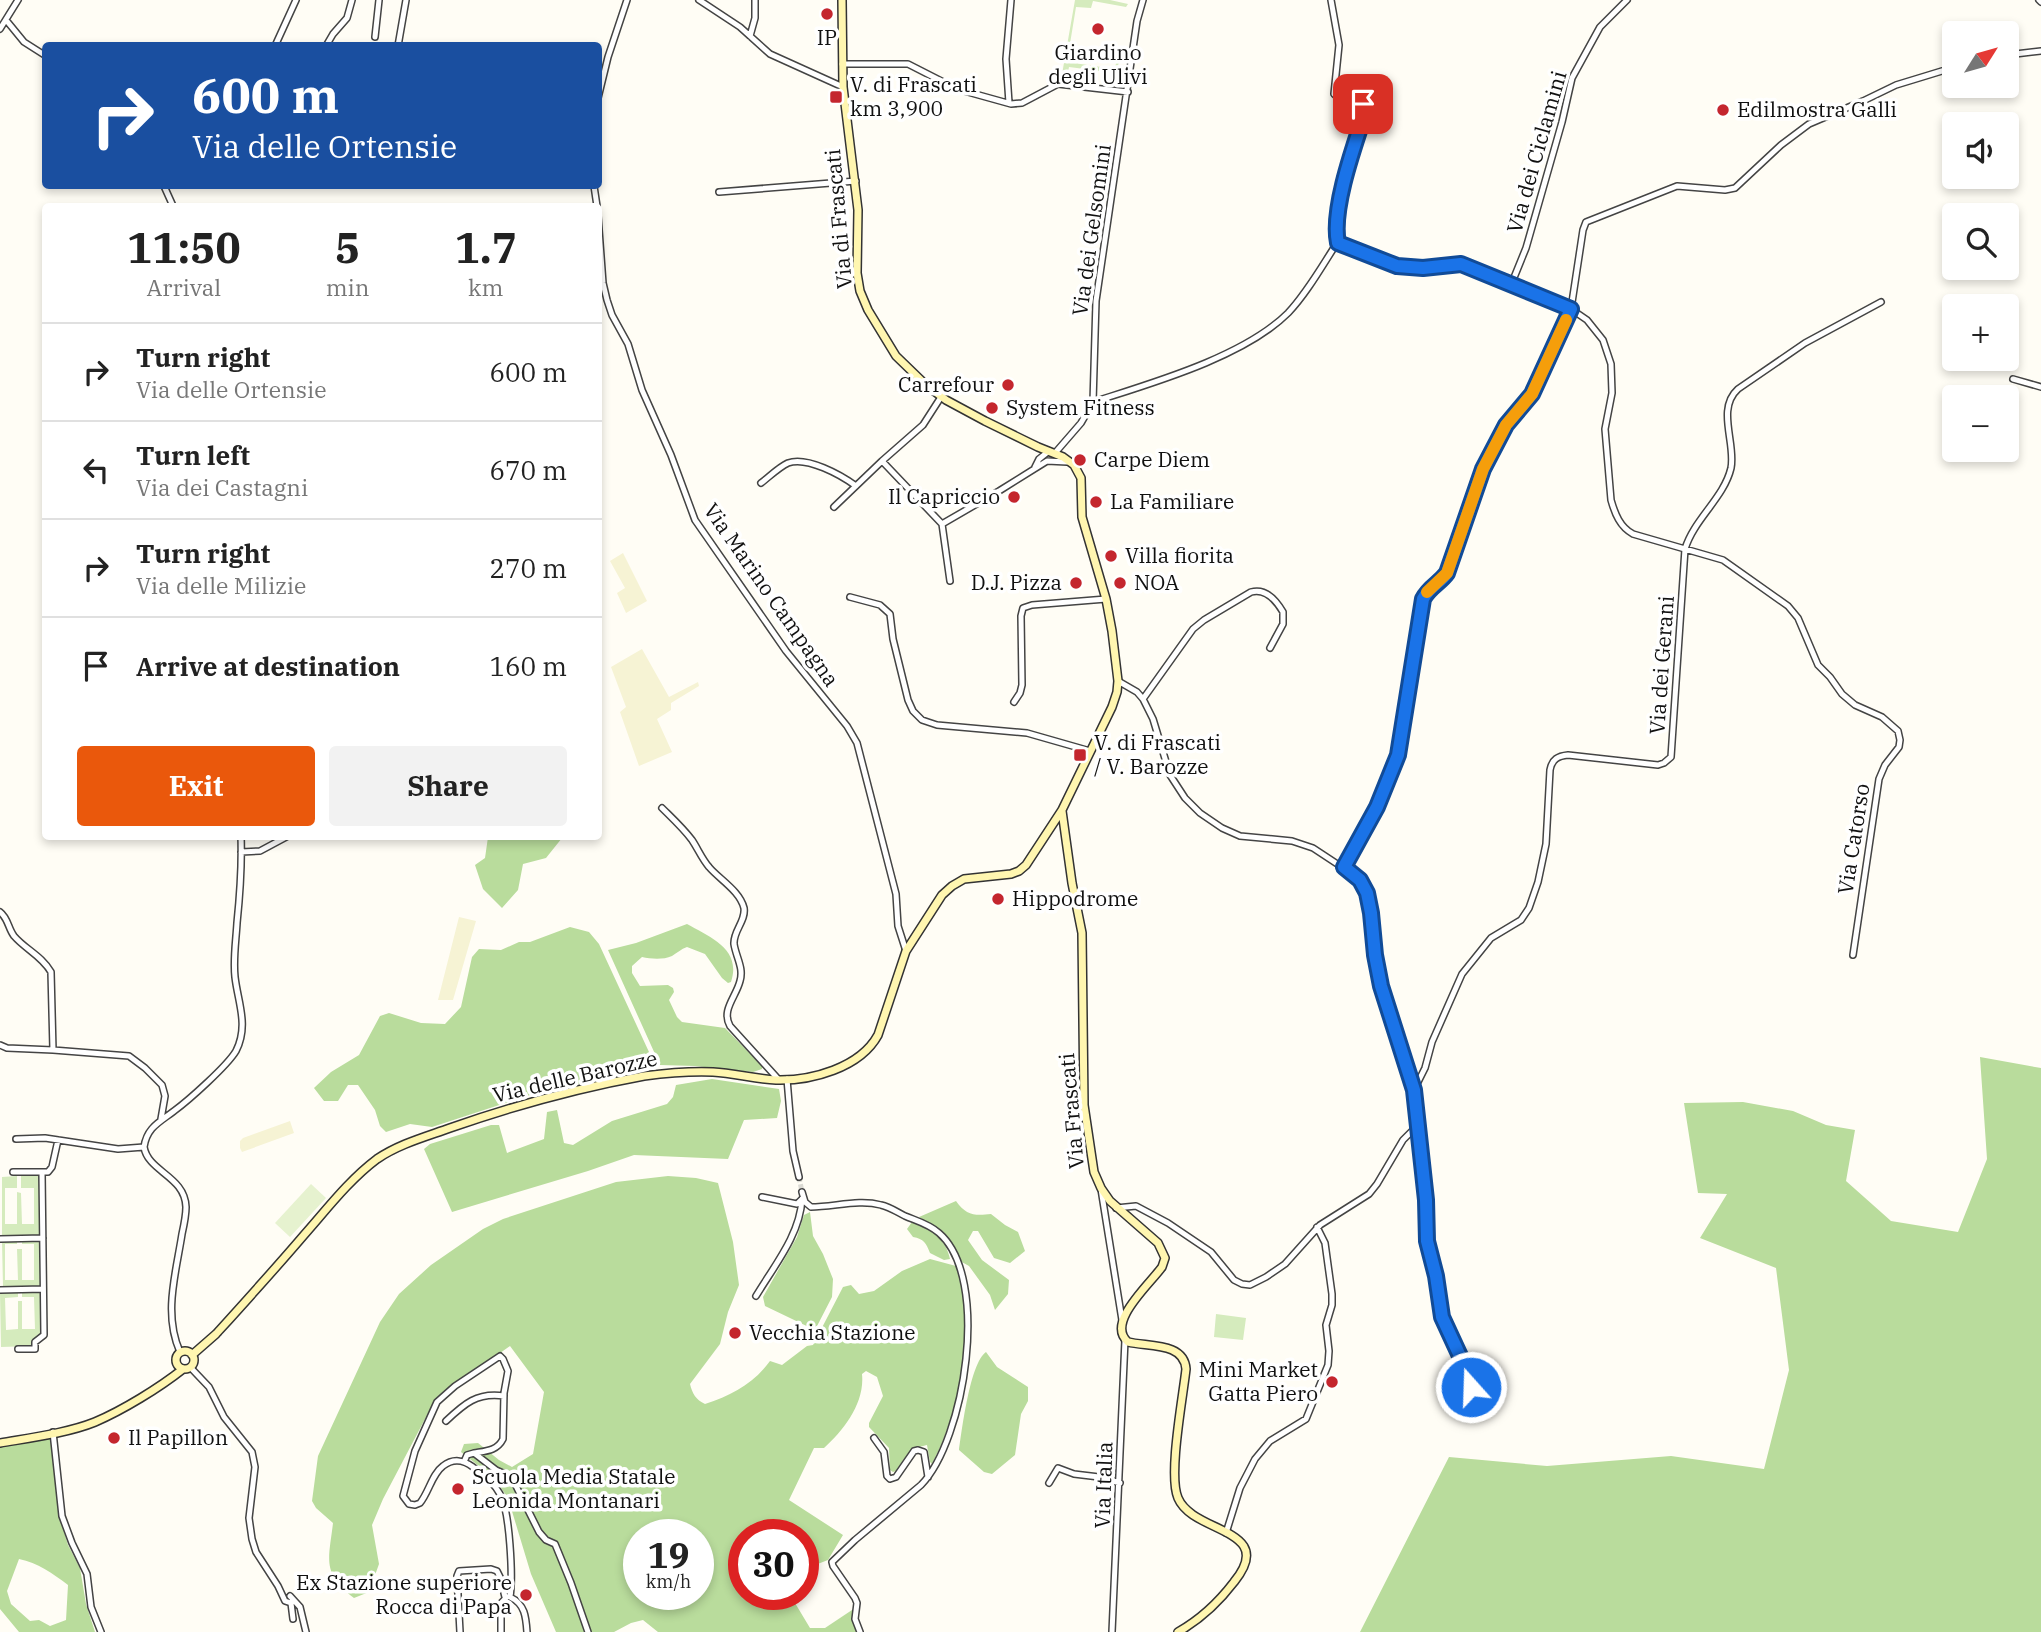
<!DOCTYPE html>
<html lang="en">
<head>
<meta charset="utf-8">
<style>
  body { margin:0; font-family:"IBM Plex Serif",serif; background:#f2f2f2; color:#222; height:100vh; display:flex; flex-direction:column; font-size:26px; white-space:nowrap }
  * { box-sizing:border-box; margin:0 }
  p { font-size:23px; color:#767676 }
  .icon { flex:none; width:38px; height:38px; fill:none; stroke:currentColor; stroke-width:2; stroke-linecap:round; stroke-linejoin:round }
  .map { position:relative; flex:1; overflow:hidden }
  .details { position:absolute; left:42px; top:203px; width:560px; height:637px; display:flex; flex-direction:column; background:#fff; border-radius:7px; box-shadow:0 4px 10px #0003 }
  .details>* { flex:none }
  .guide { position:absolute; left:42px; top:42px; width:560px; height:147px; border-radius:7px; box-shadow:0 4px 10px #0003; background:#1a4fa0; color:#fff; overflow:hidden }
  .needle { width:46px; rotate:53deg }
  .buttons { position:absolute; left:1942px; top:21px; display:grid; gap:14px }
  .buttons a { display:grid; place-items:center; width:77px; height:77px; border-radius:7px; background:#fff; box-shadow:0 4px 10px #0003; font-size:35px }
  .speed { position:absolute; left:623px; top:1519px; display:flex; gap:14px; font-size:35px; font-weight:700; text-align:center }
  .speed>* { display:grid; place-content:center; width:91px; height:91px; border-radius:50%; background:#fff; box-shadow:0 4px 10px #0003; line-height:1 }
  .speed small { font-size:18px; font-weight:400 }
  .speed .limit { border:10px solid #d22; background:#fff; color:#111 }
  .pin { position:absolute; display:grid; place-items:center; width:60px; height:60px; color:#fff; margin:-30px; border-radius:14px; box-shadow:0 4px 10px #0006 }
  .me { position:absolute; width:77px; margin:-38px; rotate:340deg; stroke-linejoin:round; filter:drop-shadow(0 0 5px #0008) }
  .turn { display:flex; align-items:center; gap:24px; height:147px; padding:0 35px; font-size:32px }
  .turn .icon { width:91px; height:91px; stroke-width:2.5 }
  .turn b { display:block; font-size:49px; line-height:60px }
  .eta { display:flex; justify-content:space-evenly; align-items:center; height:119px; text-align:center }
  .eta b { font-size:42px; font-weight:800; line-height:49px }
  .action { display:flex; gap:14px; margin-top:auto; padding:14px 35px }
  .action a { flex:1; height:80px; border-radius:7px; background:#ea580c; color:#fff; font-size:28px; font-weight:800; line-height:80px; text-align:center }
  .action a+a { background:#f2f2f2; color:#222 }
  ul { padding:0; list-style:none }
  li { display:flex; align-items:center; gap:21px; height:98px; padding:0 35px; border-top:2px solid #e0e0e0 }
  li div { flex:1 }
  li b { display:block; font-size:26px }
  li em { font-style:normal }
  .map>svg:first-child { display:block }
  .farmland { fill:#f6f3d4 }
  .green { fill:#d5ebbd }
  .forest { fill:#b9dc9c; fill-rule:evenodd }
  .pitch { fill:#e6f2cf }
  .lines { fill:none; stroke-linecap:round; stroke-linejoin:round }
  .minor-tunnel { stroke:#dbdad3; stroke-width:5; stroke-dasharray:5 2.5; stroke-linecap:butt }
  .minor-casing { stroke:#444; stroke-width:8 }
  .secondary-casing { stroke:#333; stroke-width:10 }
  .minor { stroke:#fff; stroke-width:5 }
  .secondary { stroke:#fff6b0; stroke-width:7 }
  .route-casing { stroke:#114b97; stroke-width:18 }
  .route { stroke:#1a73e8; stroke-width:12 }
  .slow { stroke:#f59e0b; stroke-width:12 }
  .poi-dot { fill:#c4262e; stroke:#fff; stroke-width:2.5 }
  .labels { text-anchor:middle; stroke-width:7; stroke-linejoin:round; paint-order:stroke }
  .poi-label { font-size:21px; fill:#111; stroke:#fff; text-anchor:start }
  .street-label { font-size:21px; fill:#111; stroke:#fff }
</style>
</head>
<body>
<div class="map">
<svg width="2041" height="1632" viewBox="0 0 2041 1632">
  <rect width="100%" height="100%" fill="#fffdf5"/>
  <!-- farmland -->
  <path class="farmland" d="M623 553 647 601 626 613 617 593 625 588 610 561Z
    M642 649 669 697 698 682 699 686 671 703V710L657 719 672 752 639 766 620 712 626 707 611 667Z
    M459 917 476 921 453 1000H438Z
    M290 1121 294 1133 242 1152 240 1148V1141L243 1138Z"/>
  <!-- green -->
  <path class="green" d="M1075 0H1110L1128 4 1126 7 1093 1 1091 8 1076 7 1067 62 1115 69 1119 46 1123 47 1116 73 1069 67 1068 72H1064L1063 77 1067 78V80L1065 82 1061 80Z
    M17 1176V1188H5V1224H17V1192L21 1193 22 1224H34V1188H21V1176H40V1235H2V1177Z
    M17 1241V1244H5V1280H18L17 1249H22V1280H34V1244H22V1241H40V1286H3L2 1242Z
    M0 1293H18V1297L5 1298 6 1330 18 1329V1301H22V1329H35L34 1297H22V1293H41V1334L34 1340 33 1346 1 1347Z
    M1216 1314 1246 1318 1243 1340 1214 1337Z"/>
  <!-- forest -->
  <path class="forest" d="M488 837H569L562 838 546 858 523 864 518 890 502 908 483 889 475 865 485 858Z
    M687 924C710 937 742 949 731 982L728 983 722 978 705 954 687 947C681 949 677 953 672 956 663 960 651 959 642 957L632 966V973L640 986 668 985 673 988 674 992 669 1000 677 1017 682 1022 725 1028 762 1066V1069L753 1072 695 1066 660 1065 608 950 636 943Z
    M570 927 589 932 599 944 649 1052V1065L642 1069 530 1095 432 1127 410 1124 386 1132 380 1126 375 1110 358 1085H348L338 1101H324L314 1088 331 1072 359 1055 380 1016 389 1013 421 1023 445 1024 461 1007 472 957 479 949 501 950 519 942H530Z
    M1980 1057 2041 1068V1632H1360L1449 1457 1547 1466 1671 1456 1764 1469 1789 1370 1776 1268 1700 1238 1727 1194 1698 1193 1684 1103 1743 1102 1793 1111 1826 1125 1855 1130 1846 1181 1891 1221 1958 1232 1987 1159Z
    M712 1079 779 1089 781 1101 777 1118 744 1120 728 1159 634 1155 588 1171 452 1212 424 1149 430 1144 491 1125H499L507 1153 544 1139 547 1112 557 1110 564 1143 573 1145 612 1121 667 1104 673 1097 676 1085Z
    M668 1176 696 1178 718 1183 733 1242 739 1285 728 1312 720 1344 690 1384C692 1393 696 1400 705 1404 732 1395 753 1384 770 1361L782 1365 807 1346 813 1345 843 1287 851 1285 859 1294 874 1291 902 1271 930 1259 956 1266C976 1325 961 1410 932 1464L930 1462 927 1445C910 1448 905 1457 896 1471L893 1472 890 1470 889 1448 869 1427V1423L883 1396 877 1377 866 1371 862 1374C865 1403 844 1430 824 1448H814L789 1500 843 1535 828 1560 815 1565 803 1582V1535H744V1594H795L792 1598 810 1628H825L855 1608 859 1632H658L643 1620 631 1623 614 1632H556L531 1574 508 1498 494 1478 461 1452 464 1444 478 1443 499 1460 512 1467 533 1454 544 1392 510 1346 436 1398 383 1499 372 1525 379 1564 369 1592 354 1598C321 1573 329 1559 333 1523L316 1508 312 1501 318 1456 380 1322 399 1294 431 1265 483 1229 503 1219 616 1182ZM639 1535H698V1594H639Z
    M956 1201C966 1215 974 1216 991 1214L1005 1225 1018 1232 1025 1251 1010 1263 994 1258 978 1231H973L968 1240 982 1260 1009 1280 1008 1294 995 1310 990 1295 969 1266 960 1261 954 1249 944 1234 919 1217Z
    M810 1212 813 1236 823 1254 833 1279 832 1297 815 1330 765 1306 763 1297 797 1237 804 1215Z
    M912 1222C930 1229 946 1238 950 1259L944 1260 930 1253C926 1243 924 1239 913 1237L907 1229Z
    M986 1352 997 1367 1028 1387V1401L1021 1414 1015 1455 992 1474 984 1472 959 1450C962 1430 970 1363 986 1352Z
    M50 1436 62 1525 68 1545 80 1568 86 1604 95 1632H19L0 1609V1446ZM19 1559C38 1563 52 1573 68 1585L66 1620 50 1626 39 1620 30 1621 11 1604 7 1591Z"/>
  <!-- pitch -->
  <path class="pitch" d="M311 1184 326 1198 290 1237 275 1223Z"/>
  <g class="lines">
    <!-- minor-tunnel -->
    <path class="minor-tunnel" d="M799 1177 802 1192"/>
    <!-- minor casing -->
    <g class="minor-casing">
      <path id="minor" d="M699 0 740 27 770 54 843 87
        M1331 0 1339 45 1334 94 1341 100 1362 104 1365 109C1357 149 1330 203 1337 243
        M2039 0 2041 2
        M6 20 24 42 46 56
        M0 29 18 0
        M750 36 755 18V0
        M375 37 379 0
        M275 46 296 0
        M326 46 333 34 347 18 352 0
        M398 46 406 0
        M2007 55 2041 51
        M842 64H908L957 89 1011 104 1022 103 1058 84 1128 92
        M598 98 608 57 627 0
        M1009 103 1006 59 1011 0
        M164 186 173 206
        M594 186 597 206
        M719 192 856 181
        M598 216 603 283 607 300 612 315 628 344 642 390 671 455 695 520 786 651 847 726 857 743 896 894 898 926 906 951
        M1511 285 1526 248 1562 122 1572 78 1600 27 1627 0
        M2013 379 2041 387
        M1093 402C1152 383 1244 357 1288 313 1307 293 1322 266 1337 243L1397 266 1423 268 1461 264 1571 309 1587 320 1603 340 1611 364 1612 393 1605 429 1611 500C1615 514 1620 527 1633 534L1723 560 1788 606 1798 618 1818 665 1830 677 1842 694 1855 705 1882 717 1898 731 1900 740 1899 747 1885 765 1879 779 1853 955
        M1055 453 1081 423 1093 402 1096 301 1137 21 1143 0
        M882 461 942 524 950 581
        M1035 467 1039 459 1049 451
        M761 483C769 477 779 467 788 463 807 456 841 475 856 486
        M834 507 882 461 923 425 941 397
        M942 524 999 491 1047 461 1067 462
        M850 597 880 605 890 614 893 639 908 700 913 711 922 720 937 725 1027 733 1090 751
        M1118 681 1137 692 1143 699 1153 719 1170 775 1185 798 1200 813 1222 828 1240 836 1292 841 1313 848 1354 875 1365 888 1370 906 1379 979 1414 1090 1426 1201 1428 1243 1437 1281 1442 1314 1446 1329 1466 1369 1470 1385 1477 1392 1482 1389
        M1143 699 1193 629 1204 620 1251 592C1265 588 1276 600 1283 612V624L1270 648
        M1014 702 1020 693 1022 685 1021 616 1023 608 1032 605 1106 599
        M662 808C672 818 683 828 692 840 698 849 702 859 709 867 719 879 740 891 744 908 746 921 733 931 734 944 736 957 744 968 740 981 736 997 721 1010 730 1026L779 1080
        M241 852 260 851 288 836
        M1344 867C1366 828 1391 789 1400 744 1411 697 1410 645 1423 599 1429 587 1440 584 1447 573L1484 469 1504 428 1532 394 1571 309 1583 230 1586 222 1677 186 1725 190 1735 188 1781 145 1809 124 1863 101 1896 85 1955 67
        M0 912C8 918 8 928 14 936 25 949 42 956 51 972L53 1050
        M0 1045 7 1048 53 1050 129 1056 145 1068 162 1085 165 1096 161 1119
        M787 1079 793 1151 799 1177
        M1414 1090 1425 1068 1432 1042 1462 974 1491 938 1521 920 1529 908 1538 882 1546 844 1550 770C1552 759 1558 756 1568 755L1658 765 1664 763 1671 757 1685 549C1694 519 1724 498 1731 468 1736 443 1716 409 1738 389L1805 343 1881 302
        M16 1139 45 1138 118 1149 144 1147
        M13 1172H48L52 1167 58 1140
        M1101 1189 1122 1320
        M802 1192 805 1202 811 1207C834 1207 859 1199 881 1205 890 1207 897 1212 905 1216 917 1221 929 1224 939 1233 991 1278 965 1440 921 1485L855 1540 832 1562 833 1566 855 1598 857 1603 855 1619 860 1632
        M762 1197 797 1204 802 1199
        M1116 1208 1136 1206 1168 1223 1211 1252 1234 1280 1242 1284 1250 1285 1266 1277 1285 1264 1320 1225 1369 1194 1377 1184 1403 1140 1418 1125
        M0 1239 43 1238
        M0 1290 43 1289
        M756 1296C774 1266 800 1235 802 1199
        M18 1349H35V1342L44 1335 42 1173
        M180 1352C163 1314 176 1273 182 1234 184 1225 186 1216 186 1207 185 1176 148 1172 144 1147 147 1127 160 1122 174 1111 189 1100 227 1066 236 1051 249 1025 238 1003 235 977 233 959 236 941 237 923 240 894 242 865 241 836
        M190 1367 209 1387 224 1417 252 1452 255 1467 249 1518 252 1539 256 1552 278 1586 285 1601 291 1603
        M446 1421C464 1404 477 1392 504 1396
        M53 1432 62 1516 72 1543 87 1574 91 1607 101 1632
        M874 1438 884 1452 887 1476 890 1479 896 1477 914 1451 918 1450 924 1452 928 1477
        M474 1453C486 1451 497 1451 503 1439L504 1393 508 1371 503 1359 500 1356 455 1386 437 1402 415 1451 403 1496 409 1504 415 1505 420 1503C429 1492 432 1474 443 1466 453 1458 464 1460 473 1467 483 1474 494 1483 500 1494 510 1511 513 1577 510 1597
        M464 1462 467 1455 474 1453 496 1470 507 1475 513 1480 539 1532 546 1540 555 1544 571 1583 588 1632
        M1049 1483 1058 1468 1074 1474 1099 1477 1120 1483
        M1226 1533 1240 1488 1255 1459 1270 1441 1306 1419 1328 1365 1329 1351 1326 1325 1332 1305V1294L1325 1243 1317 1227
        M290 1596 300 1607 306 1632
        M510 1597C525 1604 526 1617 527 1632
        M291 1603 293 1619
        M460 1632 457 1576 459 1571 491 1569 497 1571 500 1577 505 1597
        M501 1632V1603L507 1597
        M1112 1632 1125 1340"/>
    </g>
    <!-- secondary casing -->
    <g class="secondary-casing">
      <path id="secondary" d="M1062 811 1072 883 1082 933 1084 1105 1094 1172 1101 1188 1110 1201 1158 1243 1165 1258 1162 1267C1150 1284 1105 1323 1128 1342 1148 1347 1184 1342 1186 1369 1183 1397 1168 1475 1178 1498 1193 1534 1278 1528 1234 1582 1218 1603 1201 1619 1178 1632
        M176 1360a9 9 0 1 1 18 0a9 9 0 1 1-18 0Z
        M192 1355 216 1334C245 1302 275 1269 304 1235 327 1209 349 1180 377 1159 399 1144 425 1137 450 1128 513 1106 578 1088 644 1076 667 1073 690 1071 713 1072 734 1073 755 1079 776 1080 811 1081 860 1068 878 1035L906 951 942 895 952 886 964 879 1011 874 1019 871 1026 865 1062 810 1112 707 1117 692 1118 681 1112 631 1106 599 1082 517 1081 478 1074 465 1063 457 1038 447 985 421 946 400 926 385 896 356 868 310 860 291 857 273 858 210 843 87 842 0
        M0 1443C29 1438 68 1433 95 1422 123 1410 159 1388 183 1369"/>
    </g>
    <!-- minor -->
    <use href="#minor" class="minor"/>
    <!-- secondary -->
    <use href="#secondary" class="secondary"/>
  </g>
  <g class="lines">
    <!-- route casing -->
    <g class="route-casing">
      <path id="route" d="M1363 104 1365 107V113C1354 146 1331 210 1338 243L1397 266 1423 268 1461 264 1571 309 1532 394 1506 425 1483 469 1447 573C1440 583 1429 587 1423 599L1398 755 1377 807 1344 867 1360 880 1367 893 1371 913 1375 955 1381 986 1414 1090 1426 1200 1427 1241 1436 1276 1442 1317 1466 1369 1471 1387"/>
    </g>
    <!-- route -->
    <use href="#route" class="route"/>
    <!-- slow -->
    <path class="slow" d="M1427 592 1447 573 1483 469 1506 425 1532 394 1566 320"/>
  </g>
  <!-- markers -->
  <g class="poi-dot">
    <circle cx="827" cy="14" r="7"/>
    <circle cx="1098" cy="29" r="7"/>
    <rect x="829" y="90" width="14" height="14" rx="3.5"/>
    <circle cx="1723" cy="110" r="7"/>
    <circle cx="1008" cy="385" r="7"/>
    <circle cx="992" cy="408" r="7"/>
    <circle cx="1080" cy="460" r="7"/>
    <circle cx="1014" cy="497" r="7"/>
    <circle cx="1096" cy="502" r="7"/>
    <circle cx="1111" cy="556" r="7"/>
    <circle cx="1076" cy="583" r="7"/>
    <circle cx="1120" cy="583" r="7"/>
    <rect x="1073" y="748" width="14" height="14" rx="3.5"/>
    <circle cx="998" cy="899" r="7"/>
    <circle cx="735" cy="1333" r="7"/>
    <circle cx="1332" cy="1382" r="7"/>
    <circle cx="114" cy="1438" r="7"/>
    <circle cx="458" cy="1489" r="7"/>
    <circle cx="526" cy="1595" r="7"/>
  </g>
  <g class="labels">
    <!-- poi labels -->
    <g class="poi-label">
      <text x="827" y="45" text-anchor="middle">IP</text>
      <text x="1098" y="60" text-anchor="middle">Giardino<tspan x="1098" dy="24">degli Ulivi</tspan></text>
      <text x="850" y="92">V. di Frascati<tspan x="850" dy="24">km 3,900</tspan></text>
      <text x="1737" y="117">Edilmostra Galli</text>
      <text x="994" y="392" text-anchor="end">Carrefour</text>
      <text x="1006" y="415">System Fitness</text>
      <text x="1094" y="467">Carpe Diem</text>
      <text x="1000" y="504" text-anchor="end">Il Capriccio</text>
      <text x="1110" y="509">La Familiare</text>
      <text x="1125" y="563">Villa fiorita</text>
      <text x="1062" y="590" text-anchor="end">D.J. Pizza</text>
      <text x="1134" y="590">NOA</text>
      <text x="1094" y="750">V. di Frascati<tspan x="1094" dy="24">/ V. Barozze</tspan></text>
      <text x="1012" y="906">Hippodrome</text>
      <text x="749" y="1340">Vecchia Stazione</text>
      <text x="1318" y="1377" text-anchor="end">Mini Market<tspan x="1318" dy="24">Gatta Piero</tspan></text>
      <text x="128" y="1445">Il Papillon</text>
      <text x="472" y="1484">Scuola Media Statale<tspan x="472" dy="24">Leonida Montanari</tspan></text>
      <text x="512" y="1590" text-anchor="end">Ex Stazione superiore<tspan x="512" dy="24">Rocca di Papa</tspan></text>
    </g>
    <!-- street labels -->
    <g class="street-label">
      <text transform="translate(1537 152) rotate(-74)" y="7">Via dei Ciclamini</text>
      <text transform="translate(839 219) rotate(-95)" y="7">Via di Frascati</text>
      <text transform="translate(1092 230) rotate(-82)" y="7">Via dei Gelsomini</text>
      <text transform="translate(771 595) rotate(55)" y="7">Via Marino Campagna</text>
      <text transform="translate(1662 665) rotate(-86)" y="7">Via dei Gerani</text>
      <text transform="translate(1854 839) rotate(-81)" y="7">Via Catorso</text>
      <text transform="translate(575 1077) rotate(-13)" y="7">Via delle Barozze</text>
      <text transform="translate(1072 1111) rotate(-95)" y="7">Via Frascati</text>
      <text transform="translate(1104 1485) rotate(-88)" y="7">Via Italia</text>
    </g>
  </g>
</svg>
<div class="buttons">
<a><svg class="needle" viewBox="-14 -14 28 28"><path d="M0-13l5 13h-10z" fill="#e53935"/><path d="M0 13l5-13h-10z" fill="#767676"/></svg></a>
<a><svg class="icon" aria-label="sound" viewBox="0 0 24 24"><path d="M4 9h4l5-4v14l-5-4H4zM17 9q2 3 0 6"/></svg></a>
<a><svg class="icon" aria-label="search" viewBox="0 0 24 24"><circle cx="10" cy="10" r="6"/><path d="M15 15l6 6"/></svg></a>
<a>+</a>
<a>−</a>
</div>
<div class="speed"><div>19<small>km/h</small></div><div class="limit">30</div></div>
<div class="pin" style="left:1363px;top:104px;background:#d93025"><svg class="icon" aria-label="arrive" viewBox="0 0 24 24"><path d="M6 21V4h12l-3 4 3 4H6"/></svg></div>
<svg class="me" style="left:1471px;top:1387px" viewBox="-20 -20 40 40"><circle r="17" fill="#1a73e8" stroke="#fff" stroke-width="3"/><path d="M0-11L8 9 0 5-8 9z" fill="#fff"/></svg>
<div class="guide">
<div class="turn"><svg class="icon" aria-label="right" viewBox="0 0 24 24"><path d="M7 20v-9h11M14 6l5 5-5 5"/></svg><div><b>600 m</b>Via delle Ortensie</div></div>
</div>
<section class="details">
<div class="eta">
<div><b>11:50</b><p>Arrival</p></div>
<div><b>5</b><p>min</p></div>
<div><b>1.7</b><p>km</p></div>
</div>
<ul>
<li><svg class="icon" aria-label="right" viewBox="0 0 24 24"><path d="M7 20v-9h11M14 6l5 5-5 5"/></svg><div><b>Turn right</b><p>Via delle Ortensie</p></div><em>600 m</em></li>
<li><svg class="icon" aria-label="left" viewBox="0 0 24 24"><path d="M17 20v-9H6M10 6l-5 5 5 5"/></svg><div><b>Turn left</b><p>Via dei Castagni</p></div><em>670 m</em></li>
<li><svg class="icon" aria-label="right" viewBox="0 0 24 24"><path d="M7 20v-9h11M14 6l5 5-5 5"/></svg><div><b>Turn right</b><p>Via delle Milizie</p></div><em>270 m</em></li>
<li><svg class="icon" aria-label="arrive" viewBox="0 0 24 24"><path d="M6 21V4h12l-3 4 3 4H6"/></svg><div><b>Arrive at destination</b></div><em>160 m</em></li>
</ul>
<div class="action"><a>Exit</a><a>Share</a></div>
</section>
</div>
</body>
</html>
